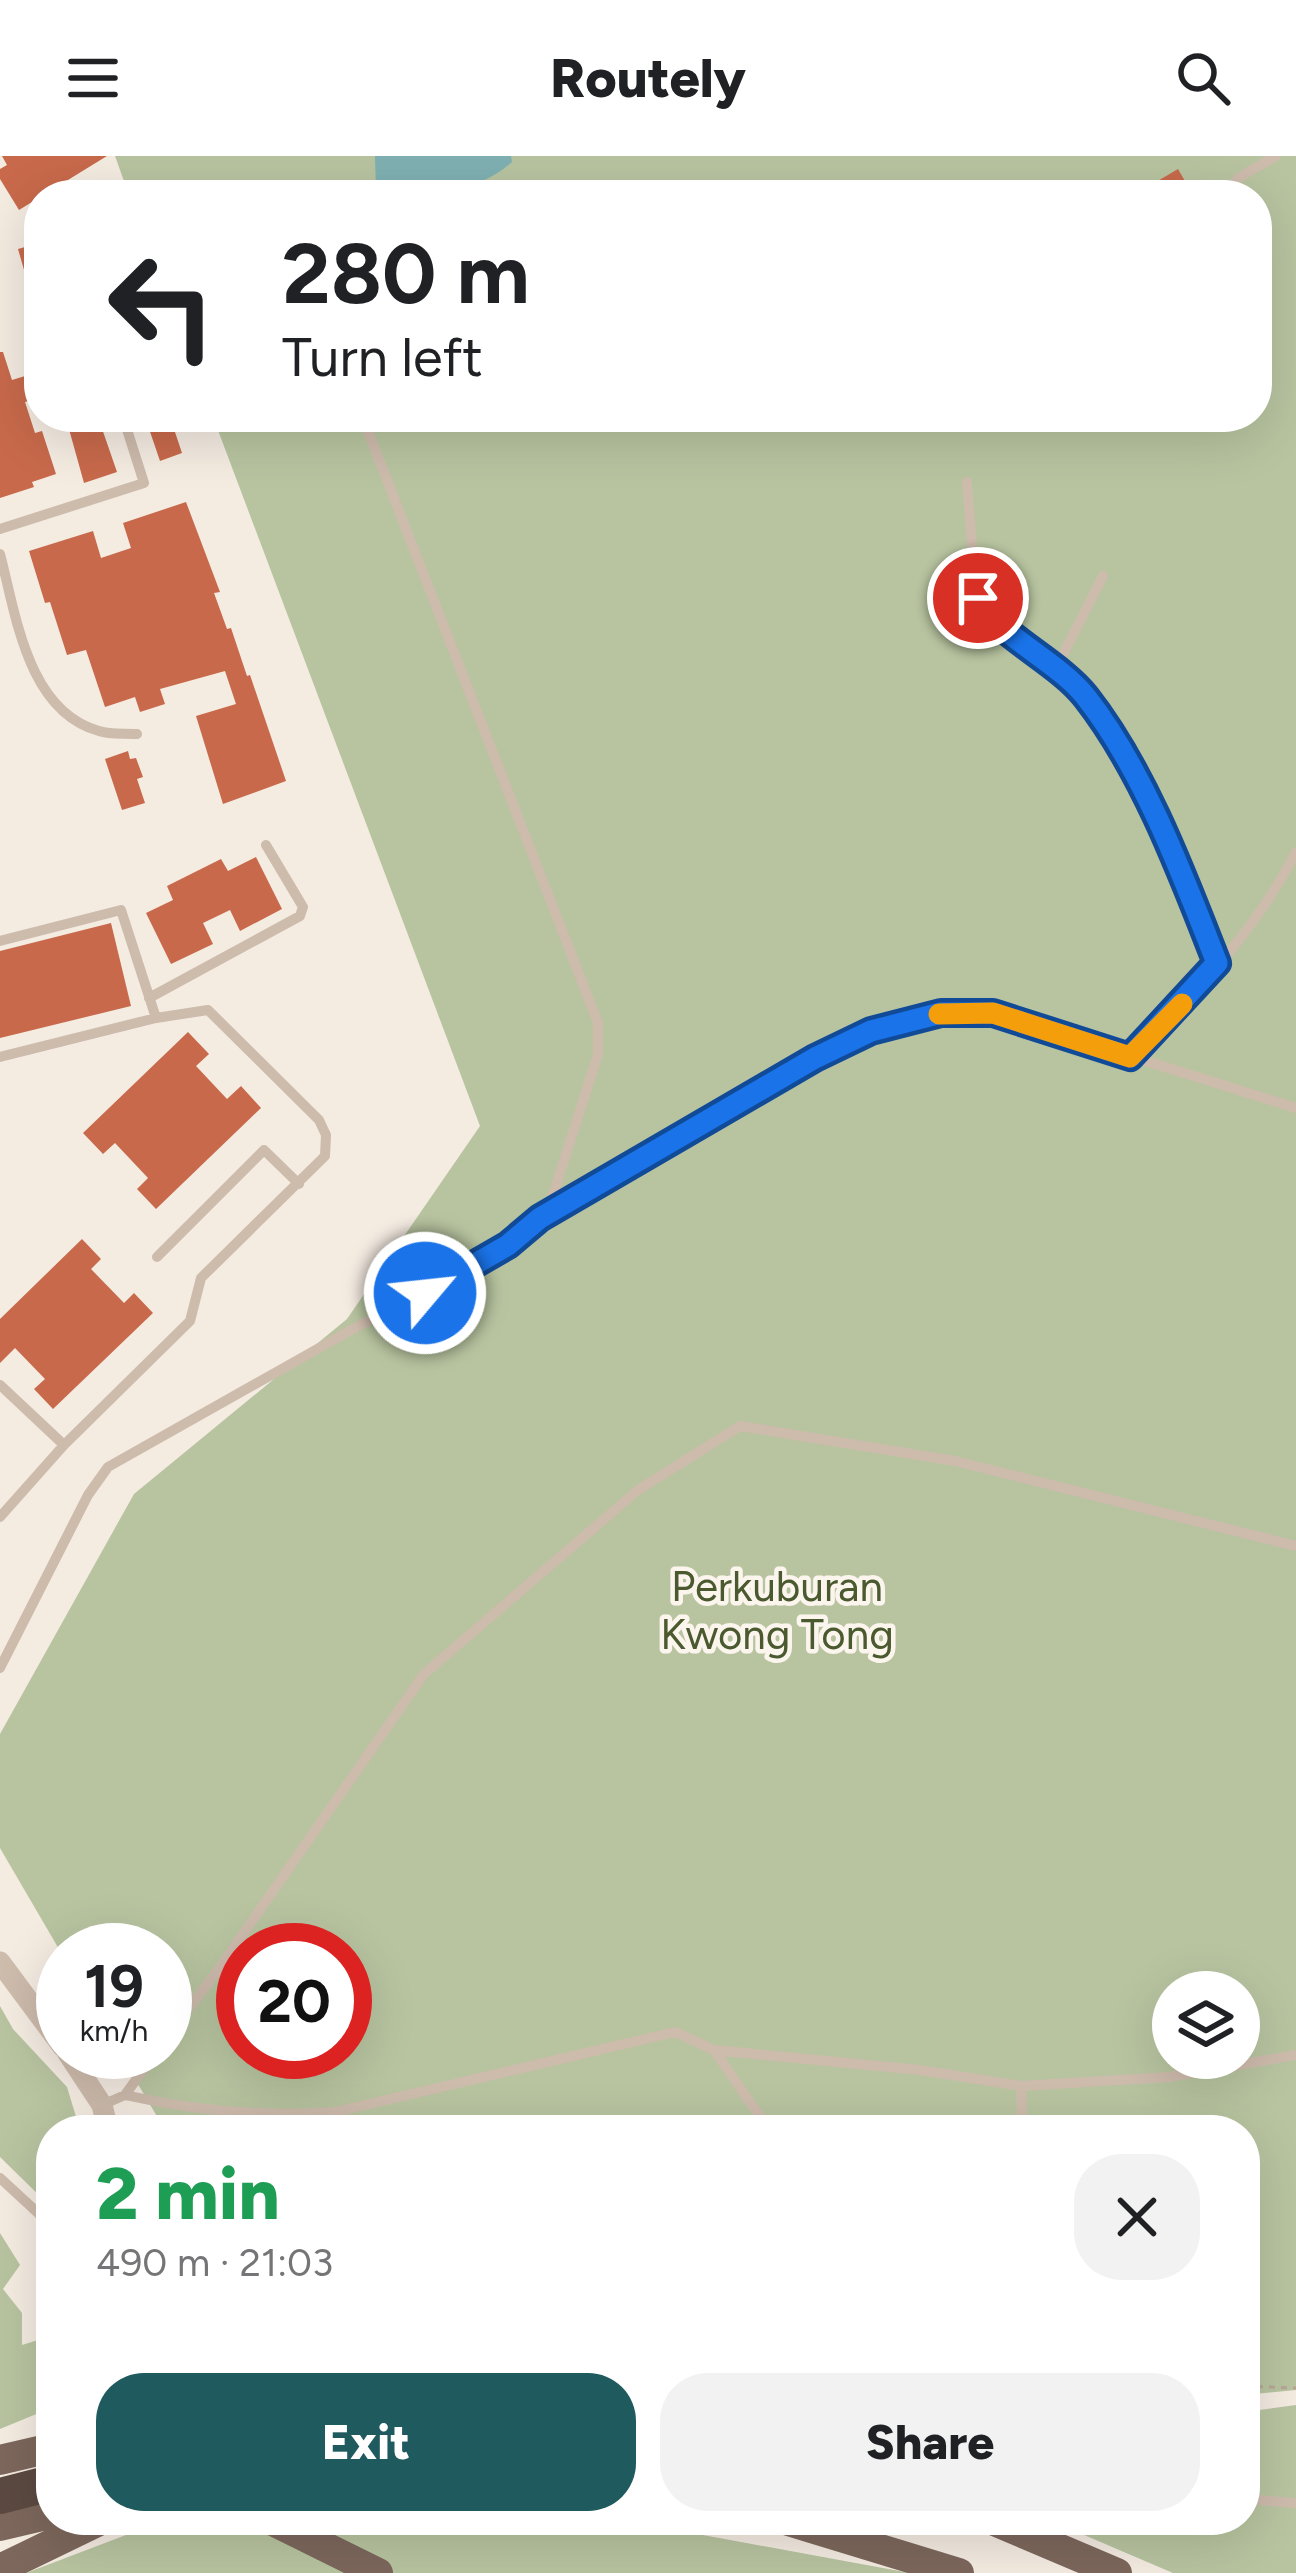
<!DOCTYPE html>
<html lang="en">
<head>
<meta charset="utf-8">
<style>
  body { margin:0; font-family:Figtree,sans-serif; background:#f2f2f2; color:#202124; height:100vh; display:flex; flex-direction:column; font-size:45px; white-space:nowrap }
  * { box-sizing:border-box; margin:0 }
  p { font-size:39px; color:#757577 }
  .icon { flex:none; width:66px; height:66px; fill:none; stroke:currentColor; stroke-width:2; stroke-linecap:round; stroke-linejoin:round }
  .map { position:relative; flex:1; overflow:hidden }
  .sheet { position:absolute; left:36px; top:1959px; width:1224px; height:420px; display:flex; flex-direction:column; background:#fff; border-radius:48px; box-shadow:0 12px 48px #0002 }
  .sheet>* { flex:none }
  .hud { position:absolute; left:24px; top:24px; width:1248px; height:252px; border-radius:48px; box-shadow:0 12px 48px #0002; background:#fff; color:#202124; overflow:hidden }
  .controls { position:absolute; left:1152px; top:1815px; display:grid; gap:24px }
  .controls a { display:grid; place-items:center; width:108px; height:108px; border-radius:50%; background:#fff; box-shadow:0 12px 48px #0002; font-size:60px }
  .speed { position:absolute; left:36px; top:1767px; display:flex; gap:24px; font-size:60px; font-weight:700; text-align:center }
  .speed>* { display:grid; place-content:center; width:156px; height:156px; border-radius:50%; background:#fff; box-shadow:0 12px 48px #0002; line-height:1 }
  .speed small { font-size:30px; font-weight:400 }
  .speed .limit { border:18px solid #d22; background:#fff; color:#111 }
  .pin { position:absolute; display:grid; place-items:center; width:102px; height:102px; color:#fff; margin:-51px; border:6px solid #fff; border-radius:50%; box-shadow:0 3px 12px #0007 }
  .me { position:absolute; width:132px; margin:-66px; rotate:62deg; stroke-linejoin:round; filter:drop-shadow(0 0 9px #0008) }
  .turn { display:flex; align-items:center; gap:42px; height:252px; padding:0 60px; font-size:54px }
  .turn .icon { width:156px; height:156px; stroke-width:2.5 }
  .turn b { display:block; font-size:84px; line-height:102px }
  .round { display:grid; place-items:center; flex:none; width:126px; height:126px; border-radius:48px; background:#f2f2f2 }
  .head { display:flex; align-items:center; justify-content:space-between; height:204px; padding:0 60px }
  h1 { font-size:72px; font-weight:800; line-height:90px; color:#1e9e55 }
  .cta { display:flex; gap:24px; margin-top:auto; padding:24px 60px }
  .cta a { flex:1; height:138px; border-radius:48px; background:#1f5a5e; color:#fff; font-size:48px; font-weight:800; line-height:138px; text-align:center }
  .cta a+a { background:#f2f2f2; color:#202124 }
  header { display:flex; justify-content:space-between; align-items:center; height:156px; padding:0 60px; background:#fff; font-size:54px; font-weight:800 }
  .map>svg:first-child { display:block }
  .green { fill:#b8c4a0; fill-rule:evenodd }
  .water { fill:#7fb0b2 }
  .building { fill:#c8694b }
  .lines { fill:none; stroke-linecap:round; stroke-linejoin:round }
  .path { stroke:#b9a596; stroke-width:3; stroke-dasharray:6 6; stroke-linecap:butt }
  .lane { stroke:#cdbbac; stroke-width:10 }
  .street { stroke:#cdbbac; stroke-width:21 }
  .primary { stroke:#7d675c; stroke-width:30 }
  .highway { stroke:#5c4a42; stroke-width:36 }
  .route-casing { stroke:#114b97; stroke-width:30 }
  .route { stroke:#1a73e8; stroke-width:21 }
  .slow { stroke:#f59e0b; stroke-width:21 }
  .labels { text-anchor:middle; stroke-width:9; stroke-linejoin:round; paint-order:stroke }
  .park-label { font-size:42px; fill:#4a5a2e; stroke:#fbf5ee }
</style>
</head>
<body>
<header><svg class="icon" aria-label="menu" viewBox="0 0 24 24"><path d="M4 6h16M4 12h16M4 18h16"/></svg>Routely<svg class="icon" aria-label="search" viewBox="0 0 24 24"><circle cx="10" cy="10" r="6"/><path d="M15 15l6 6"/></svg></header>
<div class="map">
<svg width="1296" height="2417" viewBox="0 0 1296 2417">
  <rect width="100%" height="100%" fill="#f4ebe1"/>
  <!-- green -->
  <path class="green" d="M115 0H1296V2234L1245 2239V1974H165L119 1896H165V1794H63V1800L0 1692V1578L134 1338 347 1163 480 970 213 261H1257V39H129ZM243 1794H345V1896H243ZM1173 1836H1239V1902H1173Z
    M0 1850 13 1873 67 1931 80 1974H51V2051L0 2001Z
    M0 2077 20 2109 3 2133 22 2157V2189L51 2180V2252L0 2273Z
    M1296 2249V2417H1173L1049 2364H1245V2256Z
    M190 2364H223L234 2374 347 2364H621L910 2417H26L147 2371Z"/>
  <!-- water -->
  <path class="water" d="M375 0H511L512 6C477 38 427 39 382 39L376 36Z"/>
  <!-- building -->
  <path class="building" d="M2 0H107L19 54 0 23V13L7 9Z
    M1178 13 1193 39H1134Z
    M39 87V152H35L18 93Z
    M0 196H3L12 224 25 220 32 244 25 246 35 277 42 275 56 318 32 326 34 331 0 342Z
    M83 261H98L117 316 84 327 67 266Z
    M145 261H170L182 297 160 305Z
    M186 346 220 436 214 437 227 473 231 472 247 520 250 519 286 625 223 648 196 560 236 548 225 515 160 533 165 548 140 556 135 541 105 551 86 494 67 499 50 446 45 447 29 395 93 375 101 402 131 392 123 367Z
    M128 595 130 603 136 602 143 621 137 623 145 647 122 654 105 603Z
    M256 701 282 753 240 775 230 754 203 767 213 788 171 808 146 757 173 744 167 730 221 703 228 715Z
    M111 767 131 850 0 882V795Z
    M188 876 209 898 196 910 227 943 241 930 261 952 156 1053 137 1033 148 1022 115 987 103 998 83 977Z
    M82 1083 101 1103 91 1113 124 1147 134 1137 153 1157 53 1253 34 1233 45 1223 15 1192 0 1207V1163Z"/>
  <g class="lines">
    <!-- path -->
    <path class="path" d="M1245 2230 1296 2232"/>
    <!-- lane -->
    <path class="lane" d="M1226 39 1238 22 1276 0
      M364 265 598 867V898L553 1039 541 1059
      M967 326 975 428 985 457 1057 510
      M0 373 144 327 123 261
      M0 398C16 458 27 555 99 575 110 579 125 577 137 578
      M1103 420 1057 510C1134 592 1177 704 1217 807
      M0 785 121 754 156 862
      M149 842 300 760 303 751 266 689
      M0 901 156 862 208 854 319 964 326 979 325 1000 201 1122 190 1165 64 1289 0 1361
      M1129 901C1193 841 1256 774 1296 696
      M157 1101 264 994 299 1028
      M0 1229 64 1289
      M0 1512 88 1339 108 1311 358 1170 459 1121 508 1089 540 1062 815 902 871 875 941 857H993L1296 952
      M165 1884 218 1814 424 1518 638 1334 740 1270 955 1305 1296 1390
      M714 1894 765 1968 787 1974
      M1021 1930 1022 1974
      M125 1939C195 1955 263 1961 335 1956L675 1876 714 1894 920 1914 1021 1930 1169 1921 1296 1899
      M102 1949 125 1939 156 1896
      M0 2022 51 2069
      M1245 2343 1296 2347"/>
    <!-- street -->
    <path class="street" d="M0 1806 63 1891
      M67 1896 102 1949 108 1974"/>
    <!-- primary -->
    <path class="primary" d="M0 2304 51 2292
      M271 2364 378 2417
      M785 2364 959 2417
      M992 2364 1117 2417
      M0 2370 51 2358
      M0 2413 101 2364"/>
    <!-- highway -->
    <path class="highway" d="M0 2340 51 2327"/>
  </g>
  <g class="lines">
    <!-- route casing -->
    <g class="route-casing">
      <path id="route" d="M425 1137 508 1089 540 1062 815 902 871 875 941 857H993L1130 901 1217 807C1183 720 1144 615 1086 541 1058 505 995 478 978 442"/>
    </g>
    <!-- route -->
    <use href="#route" class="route"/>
    <!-- slow -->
    <path class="slow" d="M939 858 993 857 1130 901 1182 848"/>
  </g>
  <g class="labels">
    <!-- park labels -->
    <g class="park-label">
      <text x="777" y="1445">Perkuburan<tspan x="777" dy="48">Kwong Tong</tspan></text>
    </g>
  </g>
</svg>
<div class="controls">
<a><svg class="icon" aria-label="layers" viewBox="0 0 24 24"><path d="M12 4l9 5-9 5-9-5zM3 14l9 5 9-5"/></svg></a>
</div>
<div class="speed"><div>19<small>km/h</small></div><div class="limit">20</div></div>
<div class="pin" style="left:978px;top:442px;background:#d93025"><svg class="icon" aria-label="arrive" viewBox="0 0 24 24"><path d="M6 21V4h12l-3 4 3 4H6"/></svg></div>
<svg class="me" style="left:425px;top:1137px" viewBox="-20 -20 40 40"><circle r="17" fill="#1a73e8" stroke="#fff" stroke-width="3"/><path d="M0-11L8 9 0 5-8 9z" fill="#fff"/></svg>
<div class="hud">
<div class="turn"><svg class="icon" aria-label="left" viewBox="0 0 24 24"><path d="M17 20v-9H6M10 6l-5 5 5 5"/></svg><div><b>280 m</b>Turn left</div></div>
</div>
<section class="sheet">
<div class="head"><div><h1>2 min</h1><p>490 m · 21:03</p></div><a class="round"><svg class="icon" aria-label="close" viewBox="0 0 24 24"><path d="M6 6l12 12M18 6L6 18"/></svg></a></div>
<div class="cta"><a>Exit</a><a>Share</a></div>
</section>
</div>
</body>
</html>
